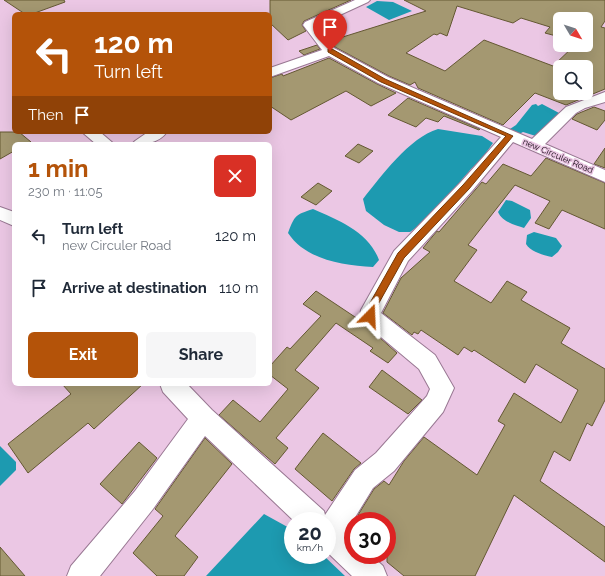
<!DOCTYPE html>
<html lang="en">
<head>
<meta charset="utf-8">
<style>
  body { margin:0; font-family:Raleway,sans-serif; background:#f6f6f7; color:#1f2937; height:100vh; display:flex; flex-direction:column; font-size:15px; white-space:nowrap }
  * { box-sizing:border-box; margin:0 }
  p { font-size:13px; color:#747a83 }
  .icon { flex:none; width:22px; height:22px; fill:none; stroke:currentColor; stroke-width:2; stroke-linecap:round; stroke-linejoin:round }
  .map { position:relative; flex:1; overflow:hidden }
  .details { position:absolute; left:12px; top:142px; width:260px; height:244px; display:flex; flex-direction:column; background:#fff; border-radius:6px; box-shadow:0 4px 16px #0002 }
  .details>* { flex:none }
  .top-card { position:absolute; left:12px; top:12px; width:260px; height:122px; border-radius:6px; box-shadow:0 4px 16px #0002; background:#b45309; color:#fff; overflow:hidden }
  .needle { width:26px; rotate:129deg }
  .buttons { position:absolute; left:553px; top:12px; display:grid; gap:8px }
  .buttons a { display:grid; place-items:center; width:40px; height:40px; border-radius:6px; background:#fff; box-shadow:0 4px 16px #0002; font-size:20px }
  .speed { position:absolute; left:284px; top:512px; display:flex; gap:8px; font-size:20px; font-weight:700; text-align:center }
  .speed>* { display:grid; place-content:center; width:52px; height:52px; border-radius:50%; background:#fff; box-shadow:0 4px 16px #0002; line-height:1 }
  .speed small { font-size:10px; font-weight:400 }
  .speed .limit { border:6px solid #d22; background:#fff; color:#111 }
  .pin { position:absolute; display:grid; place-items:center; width:34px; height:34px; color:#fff; margin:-41px -17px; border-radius:50% 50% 50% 0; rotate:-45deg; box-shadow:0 0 4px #0007 }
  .pin .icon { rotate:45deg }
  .me { position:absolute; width:44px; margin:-22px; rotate:21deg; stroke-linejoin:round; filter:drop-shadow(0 0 3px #0008) }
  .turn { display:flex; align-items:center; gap:14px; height:84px; padding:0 16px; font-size:18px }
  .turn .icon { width:52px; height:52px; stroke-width:2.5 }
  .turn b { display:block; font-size:28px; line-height:34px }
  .then { display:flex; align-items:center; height:38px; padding:0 16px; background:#0003; gap:8px; font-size:15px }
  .round { display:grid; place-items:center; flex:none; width:42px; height:42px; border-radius:6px; background:#f6f6f7 }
  .headline { display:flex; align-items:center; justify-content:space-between; height:68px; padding:0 16px }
  h1 { font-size:24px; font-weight:700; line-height:30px; color:#b45309 }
  .cta { display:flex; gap:8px; margin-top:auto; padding:8px 16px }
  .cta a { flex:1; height:46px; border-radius:6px; background:#b45309; color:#fff; font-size:16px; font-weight:700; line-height:46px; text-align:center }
  .cta a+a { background:#f6f6f7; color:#1f2937 }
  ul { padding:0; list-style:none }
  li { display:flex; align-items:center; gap:12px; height:52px; padding:0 16px }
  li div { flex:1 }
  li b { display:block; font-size:15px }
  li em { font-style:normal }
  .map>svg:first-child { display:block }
  .water { fill:#1d9ab0 }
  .building { fill:#a49871; stroke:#645833; fill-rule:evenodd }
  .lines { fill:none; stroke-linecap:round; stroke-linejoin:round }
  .minor-casing { stroke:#997893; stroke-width:2 }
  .minor { fill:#fff; fill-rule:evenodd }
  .route { fill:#b45309; stroke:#753606 }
  .labels { text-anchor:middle; stroke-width:3; stroke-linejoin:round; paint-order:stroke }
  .far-street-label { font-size:9px; fill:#130811; stroke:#ebc7e4 }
</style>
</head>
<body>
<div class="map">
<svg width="605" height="576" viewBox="0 0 605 576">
  <rect width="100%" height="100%" fill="#ebc7e4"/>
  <!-- water -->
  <path class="water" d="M377 1 393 2 412 11 389 20 366 7Z
    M536 104 538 106 542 104 561 114 539 137 523 132 517 135 511 132 510 129 516 125 532 105Z
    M438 129 482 136 493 143 481 160 471 169 427 220 410 232H399L384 225 366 211 363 199C382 175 409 138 438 129Z
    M506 200 512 201 530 210 531 218 524 228C516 225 502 222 498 212Z
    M313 209C338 220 369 232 379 260L373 267C342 265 306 260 288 233 295 215 295 215 313 209Z
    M534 232 556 238 562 246 558 252 552 257C543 255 531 252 526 244L527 235Z
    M0 446 16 462V470L0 486Z
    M264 514 293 530V555H323L345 576H206Z"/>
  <!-- building -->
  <path class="building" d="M4 0H64L65 2 32 14H25Z
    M270 0H351L304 21 302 25 306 31 288 40 270 23Z
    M404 0H605V21L601 27 605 28V89L566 105 535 93 503 125 418 88 415 82 410 85 389 76 335 47 330 41 426 11ZM457 6 513 23 521 18 550 27 545 33 560 37V19H586V45H575L553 66 484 40 445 71 406 53 434 34 437 35 440 33 447 36ZM560 67H586V93H560Z
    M317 45 320 49 304 55 299 51Z
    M329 58 377 84 396 93 371 106 346 91 291 120 270 106V78L282 74 283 76Z
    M408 98 480 129 479 130 444 116 438 122 426 118 416 127 388 115Z
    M594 107 605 111V120L597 130 572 119 577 114Z
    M0 132H19L31 142 27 144H14V151L0 159Z
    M358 144 373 151 359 163 345 156Z
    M605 148V168L594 164Z
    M546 158 605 183V229L562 210 549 229 535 223 550 201 515 185 468 245 477 250 454 281 491 303 507 281 527 292 521 300 570 328 561 343 605 369V400L592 426 587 423 570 461 554 451 540 481 605 527V562L514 495 475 576H404L387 562V521H365L358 515 374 489 384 481 389 485 404 461 424 437 477 475 505 425 498 421 514 393 561 423 578 390 536 364 525 383 474 350 472 352 464 347 458 355 421 330 418 334 414 332 412 335 383 313 401 278 430 252 423 248 437 231 439 232 482 182 486 184 503 164 531 176Z
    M318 183 332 191 316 205 301 197Z
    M316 291 361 321 397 353 388 363 370 351 373 348 336 323 295 370 319 388 276 438 288 448 275 464 219 415 233 400 260 422 288 389 270 375V366L287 347 290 349 321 316 303 304Z
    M382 370 422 400 408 414 369 387Z
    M62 384H143L94 429 88 423 28 473 8 444 71 394Z
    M323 433 361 463 354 469 332 501 295 469Z
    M205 438 232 464 175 536 198 557 184 576H157L133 553 163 516 155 509Z
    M139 442 157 458 122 504 100 484Z
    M0 547 25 576H0Z"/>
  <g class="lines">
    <!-- minor casing -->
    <g class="minor-casing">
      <path id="minor" d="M355 0H370L368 2 316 26 334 48 388 77 532 139 566 107 605 92V102L585 108 576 113 545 144 605 170V182L513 142 472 191 408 261 381 313 435 355 454 388 443 412 394 471 373 488 346 532 353 538V555H371L383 566 387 576H352L327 552V521H294L205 436 153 509 100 576H67L71 566 135 491 188 419 163 392 160 384H187L212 410 324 511 325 515 355 470 376 453 427 396 430 389 419 369 363 322 360 316 361 310 394 251 460 183 501 137 378 83 329 56 270 77V68L322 50 303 25 305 22Z
        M82 132H100L114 144H96Z
        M148 132H167C158 144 145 144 132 144L135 141Z
        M0 207 14 212V226L0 220Z"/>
    </g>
    <!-- minor -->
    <use href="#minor" class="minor"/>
  </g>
  <!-- route -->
  <path class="route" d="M328 49H332L385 79 513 136 469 189 404 258 375 310 374 319H367L366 310 398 253 463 185 506 136 381 82 328 52Z"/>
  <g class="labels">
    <!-- far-street labels -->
    <g class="far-street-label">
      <text transform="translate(558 156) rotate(23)" y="3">new Circuler Road</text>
    </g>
  </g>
</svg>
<div class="buttons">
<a><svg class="needle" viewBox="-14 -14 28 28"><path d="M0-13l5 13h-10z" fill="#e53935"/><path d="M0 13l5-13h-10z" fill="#747a83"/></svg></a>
<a><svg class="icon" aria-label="search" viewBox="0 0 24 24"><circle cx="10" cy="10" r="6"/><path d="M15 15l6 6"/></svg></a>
</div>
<div class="speed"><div>20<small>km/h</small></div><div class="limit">30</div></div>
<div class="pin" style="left:330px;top:51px;background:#d93025"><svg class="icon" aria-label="arrive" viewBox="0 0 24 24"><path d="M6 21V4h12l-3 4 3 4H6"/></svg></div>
<svg class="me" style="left:370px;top:316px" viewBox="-20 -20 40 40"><path d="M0-17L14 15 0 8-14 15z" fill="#b45309" stroke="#fff" stroke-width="4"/></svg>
<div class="top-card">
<div class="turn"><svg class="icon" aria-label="left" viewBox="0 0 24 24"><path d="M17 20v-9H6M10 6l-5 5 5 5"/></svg><div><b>120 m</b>Turn left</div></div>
<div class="then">Then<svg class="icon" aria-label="arrive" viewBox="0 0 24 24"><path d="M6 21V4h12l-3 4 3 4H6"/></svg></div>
</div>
<section class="details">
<div class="headline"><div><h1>1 min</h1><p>230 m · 11:05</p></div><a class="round" style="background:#d93025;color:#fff"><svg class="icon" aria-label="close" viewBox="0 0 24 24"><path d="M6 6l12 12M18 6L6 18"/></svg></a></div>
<ul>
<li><svg class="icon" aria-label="left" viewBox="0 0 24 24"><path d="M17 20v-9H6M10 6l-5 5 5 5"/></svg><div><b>Turn left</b><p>new Circuler Road</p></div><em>120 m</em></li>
<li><svg class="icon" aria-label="arrive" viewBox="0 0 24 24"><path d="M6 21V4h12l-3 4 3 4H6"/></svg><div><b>Arrive at destination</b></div><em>110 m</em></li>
</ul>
<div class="cta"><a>Exit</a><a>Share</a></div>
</section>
</div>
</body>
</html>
